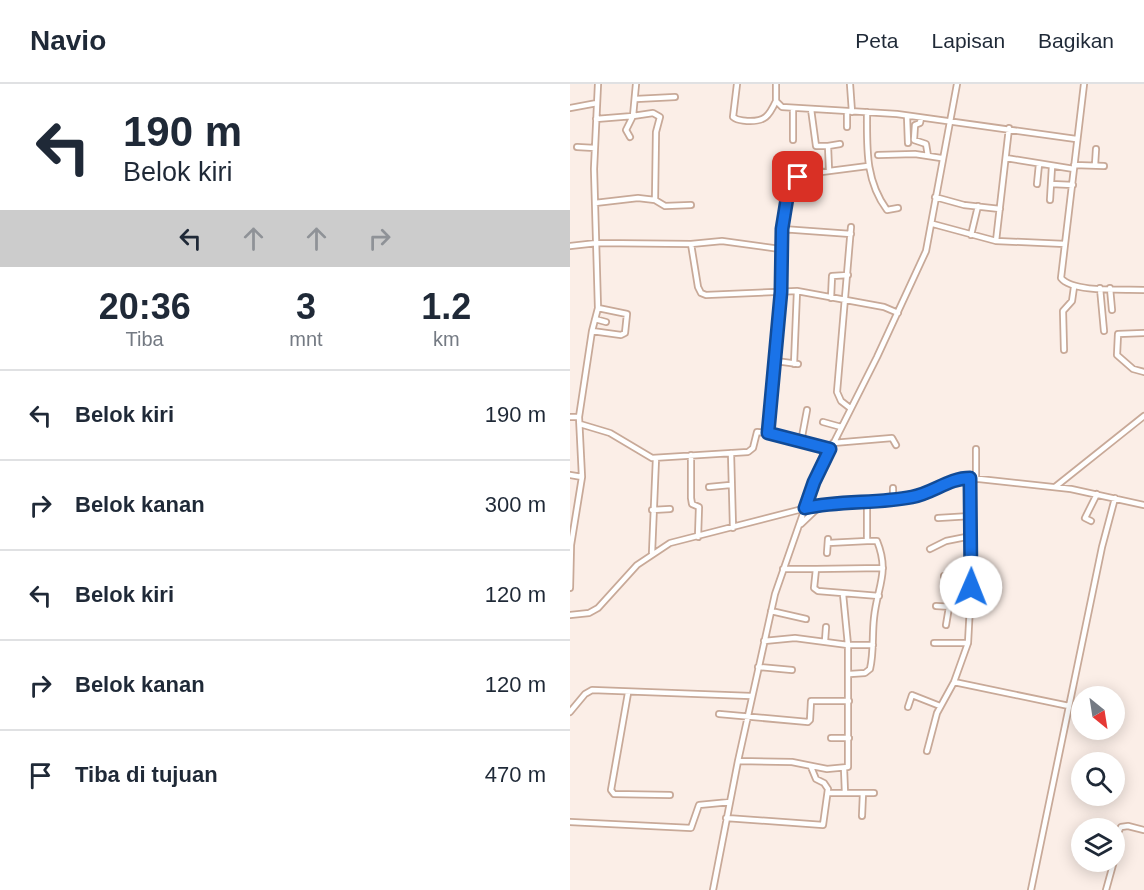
<!DOCTYPE html>
<html lang="id">
<head>
<meta charset="utf-8">
<style>
  body { margin:0; font-family:Arial,sans-serif; background:#f6f6f7; color:#1f2937; height:100vh; display:flex; flex-direction:column; font-size:22px; white-space:nowrap }
  * { box-sizing:border-box; margin:0 }
  p { font-size:20px; color:#747a83 }
  .icon { flex:none; width:33px; height:33px; fill:none; stroke:currentColor; stroke-width:2; stroke-linecap:round; stroke-linejoin:round }
  .map { position:relative; flex:1; overflow:hidden }
  .sheet { display:flex; flex-direction:column; background:#fff; width:570px }
  .sheet>* { flex:none }
  .guide { background:#fff; color:#1f2937; overflow:hidden }
  .needle { width:39px; rotate:150deg }
  .buttons { position:absolute; left:501px; top:602px; display:grid; gap:12px }
  .buttons a { display:grid; place-items:center; width:54px; height:54px; border-radius:50%; background:#fff; box-shadow:0 3px 15px #0003; font-size:30px }
  .pin { position:absolute; display:grid; place-items:center; width:51px; height:51px; color:#fff; margin:-26px; border-radius:12px; box-shadow:0 3px 9px #0006 }
  .me { position:absolute; width:66px; margin:-33px; rotate:1deg; stroke-linejoin:round; filter:drop-shadow(0 0 4px #0008) }
  .turn { display:flex; align-items:center; gap:21px; height:126px; padding:0 24px; font-size:27px }
  .turn .icon { width:78px; height:78px; stroke-width:2.5 }
  .turn b { display:block; font-size:42px; line-height:51px }
  .lanes { display:flex; align-items:center; height:57px; padding:0 24px; background:#0003; justify-content:center; gap:30px; direction:ltr }
  .lanes .off { opacity:.35 }
  .eta { display:flex; justify-content:space-evenly; align-items:center; height:102px; text-align:center }
  .eta b { font-size:36px; font-weight:700; line-height:42px }
  ul { padding:0; list-style:none }
  li { display:flex; align-items:center; gap:18px; height:90px; padding:0 24px; border-top:2px solid #e0e1e3 }
  li div { flex:1 }
  li b { display:block; font-size:22px }
  li em { font-style:normal }
  header { display:flex; align-items:center; gap:36px; box-sizing:border-box; height:84px; padding:0 30px; background:#fff; border-bottom:2px solid #e0e1e3 }
  header strong { font-size:28px }
  nav { display:flex; gap:33px; margin-inline-start:auto; font-size:21px }
  main { display:flex; flex:1; min-height:0 }
  .map>svg:first-child { display:block }
  .lines { fill:none; stroke-linecap:round; stroke-linejoin:round }
  .minor-casing { stroke:#c8a998; stroke-width:8 }
  .minor { stroke:#fff; stroke-width:4.5 }
  .route-casing { stroke:#114b97; stroke-width:15 }
  .route { stroke:#1a73e8; stroke-width:10 }
</style>
</head>
<body>
<header>
<strong>Navio</strong>
<nav><a>Peta</a><a>Lapisan</a><a>Bagikan</a></nav>
</header>
<main>
<section class="sheet">
<div class="guide">
<div class="turn"><svg class="icon" aria-label="left" viewBox="0 0 24 24"><path d="M17 20v-9H6M10 6l-5 5 5 5"/></svg><div><b>190 m</b>Belok kiri</div></div>
<div class="lanes"><svg class="icon" aria-label="left" viewBox="0 0 24 24"><path d="M17 20v-9H6M10 6l-5 5 5 5"/></svg><svg class="icon off" aria-label="ahead" viewBox="0 0 24 24"><path d="M12 20V5M6 11l6-6 6 6"/></svg><svg class="icon off" aria-label="ahead" viewBox="0 0 24 24"><path d="M12 20V5M6 11l6-6 6 6"/></svg><svg class="icon off" aria-label="right" viewBox="0 0 24 24"><path d="M7 20v-9h11M14 6l5 5-5 5"/></svg></div>
</div>
<div class="eta">
<div><b>20:36</b><p>Tiba</p></div>
<div><b>3</b><p>mnt</p></div>
<div><b>1.2</b><p>km</p></div>
</div>
<ul>
<li><svg class="icon" aria-label="left" viewBox="0 0 24 24"><path d="M17 20v-9H6M10 6l-5 5 5 5"/></svg><div><b>Belok kiri</b></div><em>190 m</em></li>
<li><svg class="icon" aria-label="right" viewBox="0 0 24 24"><path d="M7 20v-9h11M14 6l5 5-5 5"/></svg><div><b>Belok kanan</b></div><em>300 m</em></li>
<li><svg class="icon" aria-label="left" viewBox="0 0 24 24"><path d="M17 20v-9H6M10 6l-5 5 5 5"/></svg><div><b>Belok kiri</b></div><em>120 m</em></li>
<li><svg class="icon" aria-label="right" viewBox="0 0 24 24"><path d="M7 20v-9h11M14 6l5 5-5 5"/></svg><div><b>Belok kanan</b></div><em>120 m</em></li>
<li><svg class="icon" aria-label="arrive" viewBox="0 0 24 24"><path d="M6 21V4h12l-3 4 3 4H6"/></svg><div><b>Tiba di tujuan</b></div><em>470 m</em></li>
</ul>
</section>
<div class="map">
<svg width="574" height="806" viewBox="0 0 574 806">
  <rect width="100%" height="100%" fill="#fbeee7"/>
  <g class="lines">
    <!-- minor casing -->
    <g class="minor-casing">
      <path id="minor" d="M167 0 163 33C168 37 171 36 177 37 195 38 199 32 206 17
        M206 0V17L212 23 327 30 506 55
        M280 0 282 28
        M514 0 491 194C503 209 553 205 574 206
        M66 15 105 13
        M0 24 27 19
        M241 25 246 62H258L259 86
        M277 27V43
        M297 28C297 64 295 96 317 126L328 124
        M337 32 338 59
        M351 34 350 39 345 41 344 56 356 60 358 72
        M26 35 63 32 56 46 60 53
        M223 56V24
        M258 62 270 60
        M7 63 25 64
        M308 71 345 70 371 74
        M436 74 504 85
        M504 81 534 82
        M525 81 526 65
        M467 100 469 80
        M481 100 503 101
        M365 113 394 121 430 125
        M85 116 95 122 121 121
        M480 116 482 82
        M25 119 68 114 85 116 86 48 90 33 83 29 63 32 66 0
        M363 140 426 157 495 160
        M212 145 281 150
        M401 151 408 122
        M426 157 439 44
        M121 160 152 157 210 165
        M0 162 27 159 121 160 128 203 131 209 136 211 227 207 314 223 328 229
        M530 204 534 247
        M540 204 542 226
        M261 214 262 192 278 191
        M25 235 36 238
        M22 247 51 251 55 249 57 230 28 224
        M574 249 548 250 547 271 563 285 574 288
        M494 266 493 227 502 217 504 203
        M206 277 228 280
        M224 280 227 207
        M280 324 271 317 267 308 281 143
        M0 333H9
        M253 338 271 343
        M10 340 40 349 82 374 178 368 183 364 187 348 198 349
        M231 358 237 326
        M263 359 322 354 326 361
        M260 365 198 349C203 302 210 254 211 207 212 179 207 121 221 98L236 90 298 82
        M161 369 163 444
        M121 371V414L122 420 129 423 128 453
        M0 391 12 393
        M406 395V365
        M139 403 160 401
        M485 403 574 332
        M323 415V404
        M82 426 100 425
        M368 434 401 432
        M521 437 515 434 527 410
        M231 440 251 421
        M258 459 297 457
        M360 465 376 457 401 452
        M82 469 86 374
        M257 469 258 455
        M213 485H246L244 504 248 507 309 512
        M246 485 313 484
        M374 492H401
        M0 504 1 461 12 393 9 333 22 247 28 224 24 85 28 0
        M273 510 278 561H303
        M366 522 400 524
        M201 527 236 535
        M0 531 19 529 28 524 67 481 100 459 244 422 280 416 342 413 384 396 400 394 501 405 574 421
        M376 541 379 523
        M255 557 256 543
        M364 559H398
        M188 583 222 586
        M280 590 295 589 300 585C304 568 302 551 304 534 307 503 320 489 307 457H297V416
        M384 598 499 622
        M58 609 41 706 44 710 100 711
        M338 623 342 611 370 622
        M0 628 15 610 22 606 181 612
        M149 630 238 638 240 636 241 617H279
        M261 654H279
        M357 667 367 629 384 598 398 559 401 503 400 394
        M168 677 222 678 257 685 278 683V561L225 554 194 557
        M274 684 275 709
        M258 709H304
        M292 732 293 709
        M156 734 253 741 258 705 254 699 246 695 241 683
        M0 738 121 744 129 721 160 718
        M544 771 547 750 551 743 558 742 574 746
        M143 806 168 677 205 510 244 398 307 273 356 167 387 0
        M461 806 532 463 545 414
        M536 806 544 777"/>
    </g>
    <!-- minor -->
    <use href="#minor" class="minor"/>
  </g>
  <g class="lines">
    <!-- route casing -->
    <g class="route-casing">
      <path id="route" d="M228 93 219 102 212 145 211 208 198 349 260 365 244 398 235 424C270 416 307 420 342 413 363 409 379 394 400 394L401 503"/>
    </g>
    <!-- route -->
    <use href="#route" class="route"/>
  </g>
</svg>
<div class="buttons">
<a><svg class="needle" viewBox="-14 -14 28 28"><path d="M0-13l5 13h-10z" fill="#e53935"/><path d="M0 13l5-13h-10z" fill="#747a83"/></svg></a>
<a><svg class="icon" aria-label="search" viewBox="0 0 24 24"><circle cx="10" cy="10" r="6"/><path d="M15 15l6 6"/></svg></a>
<a><svg class="icon" aria-label="layers" viewBox="0 0 24 24"><path d="M12 4l9 5-9 5-9-5zM3 14l9 5 9-5"/></svg></a>
</div>
<div class="pin" style="left:228px;top:93px;background:#d93025"><svg class="icon" aria-label="arrive" viewBox="0 0 24 24"><path d="M6 21V4h12l-3 4 3 4H6"/></svg></div>
<svg class="me" style="left:401px;top:503px" viewBox="-20 -20 40 40"><circle r="19" fill="#fff"/><path d="M0-13L10 11 0 6-10 11z" fill="#1a73e8"/></svg>
</div>
</main>
</body>
</html>
